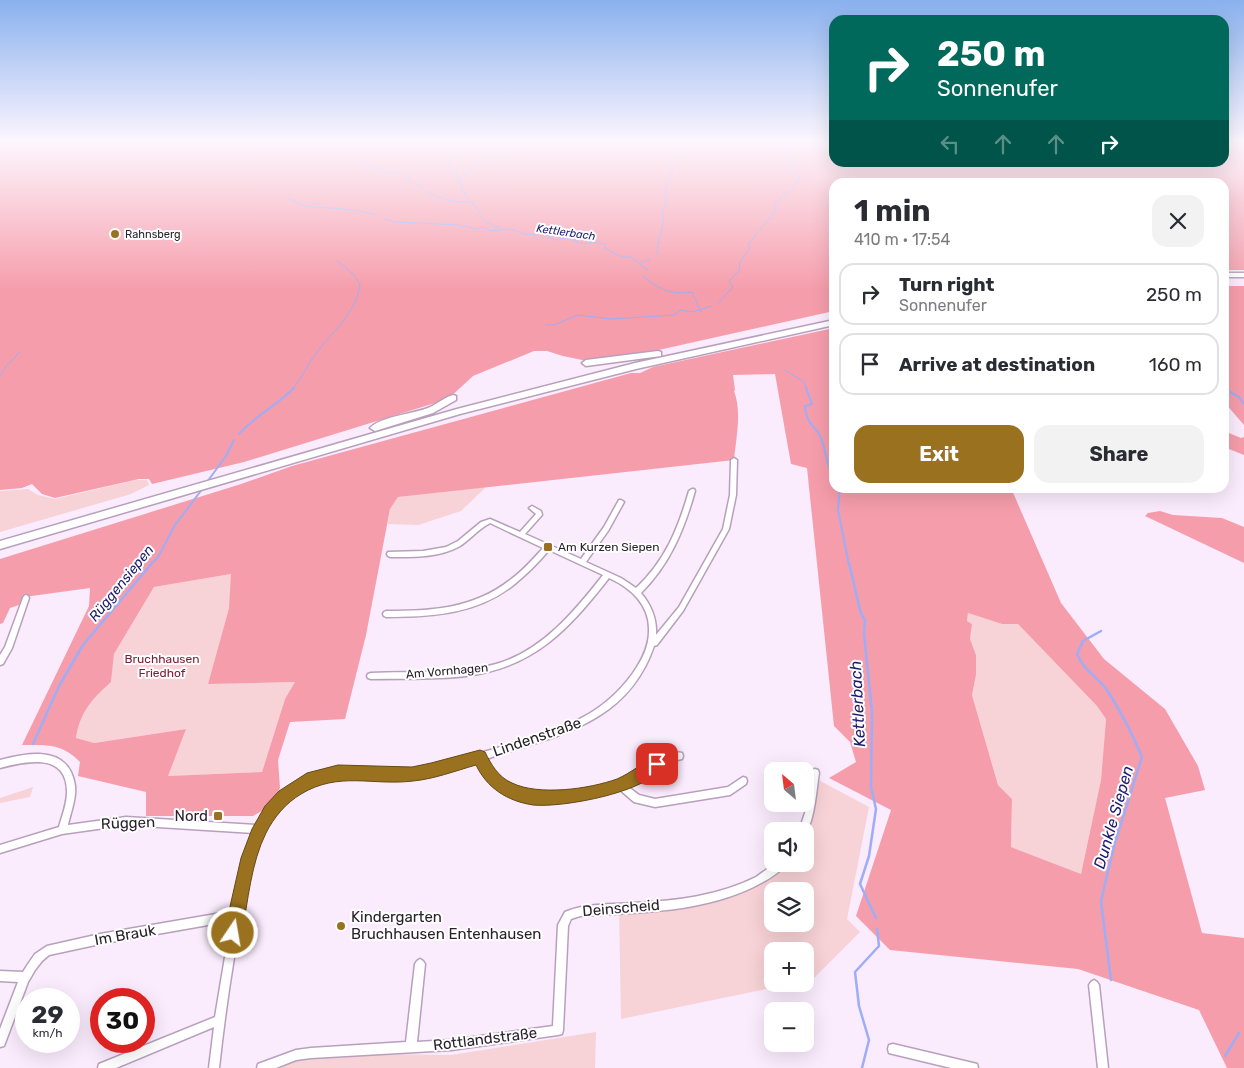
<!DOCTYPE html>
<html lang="en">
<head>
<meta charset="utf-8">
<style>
  body { margin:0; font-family:Rubik,sans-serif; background:#f2f2f3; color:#2b2b33; height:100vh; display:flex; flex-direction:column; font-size:19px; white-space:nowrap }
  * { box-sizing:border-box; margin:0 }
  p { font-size:16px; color:#7c7c81 }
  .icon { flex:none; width:28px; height:28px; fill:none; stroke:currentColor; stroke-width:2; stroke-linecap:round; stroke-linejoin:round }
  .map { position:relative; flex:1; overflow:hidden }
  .panel { position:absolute; left:829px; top:178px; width:400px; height:315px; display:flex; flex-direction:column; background:#fff; border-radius:15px; box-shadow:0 5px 20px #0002 }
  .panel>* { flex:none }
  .hud { position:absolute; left:829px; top:15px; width:400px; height:152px; border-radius:15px; box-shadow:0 5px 20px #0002; background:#00695c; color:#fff; overflow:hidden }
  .needle { width:32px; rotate:332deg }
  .fabs { position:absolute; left:764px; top:762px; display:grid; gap:10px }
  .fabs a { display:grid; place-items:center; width:50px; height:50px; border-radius:10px; background:#fff; box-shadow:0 5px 20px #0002; font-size:25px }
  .speed { position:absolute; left:15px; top:988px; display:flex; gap:10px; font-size:25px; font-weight:700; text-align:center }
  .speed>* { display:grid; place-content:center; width:65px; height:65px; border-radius:50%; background:#fff; box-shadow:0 5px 20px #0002; line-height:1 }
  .speed small { font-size:12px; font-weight:400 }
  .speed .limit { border:8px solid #d22; background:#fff; color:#111 }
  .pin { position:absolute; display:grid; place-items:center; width:42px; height:42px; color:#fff; margin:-21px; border-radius:10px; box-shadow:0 2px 8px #0006 }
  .me { position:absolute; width:55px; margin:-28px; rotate:12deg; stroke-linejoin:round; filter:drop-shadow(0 0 4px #0008) }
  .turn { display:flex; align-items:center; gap:18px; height:105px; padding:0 25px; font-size:22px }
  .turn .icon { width:65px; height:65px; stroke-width:2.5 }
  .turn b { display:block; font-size:35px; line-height:42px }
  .lanes { display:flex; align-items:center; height:48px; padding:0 25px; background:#0003; justify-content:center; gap:25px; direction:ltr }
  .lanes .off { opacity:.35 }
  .round { display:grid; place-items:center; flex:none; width:52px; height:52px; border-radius:15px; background:#f2f2f3 }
  .summary { display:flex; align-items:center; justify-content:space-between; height:85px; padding:0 25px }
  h1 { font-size:30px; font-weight:700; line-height:38px }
  .action { display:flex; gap:10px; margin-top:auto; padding:10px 25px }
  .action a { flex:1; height:58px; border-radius:15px; background:#9a721f; color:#fff; font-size:20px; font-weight:700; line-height:58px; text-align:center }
  .action a+a { background:#f2f2f3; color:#2b2b33 }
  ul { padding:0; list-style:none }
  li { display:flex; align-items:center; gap:15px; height:62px; margin:0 10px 8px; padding:0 15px; border:2px solid #e1e1e2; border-radius:15px }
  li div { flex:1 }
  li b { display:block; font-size:19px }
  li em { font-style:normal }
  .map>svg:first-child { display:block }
  .green { fill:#f7d2d6; fill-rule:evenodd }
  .forest { fill:#f69dab; fill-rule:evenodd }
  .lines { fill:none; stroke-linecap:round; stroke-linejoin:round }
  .stream-far2 { stroke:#9dadf7; stroke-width:1 }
  .stream-far1 { stroke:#9dadf7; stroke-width:2 }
  .stream { stroke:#9dadf7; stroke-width:2.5 }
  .minor-casing { stroke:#b8a0bc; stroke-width:3 }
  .motorway-casing { stroke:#b8a0bc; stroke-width:3 }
  .minor { fill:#fff; fill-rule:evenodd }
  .motorway { fill:#fff; fill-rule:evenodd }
  .route { fill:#9a721f; stroke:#644a14 }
  .poi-dot { fill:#9a721f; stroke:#fefefe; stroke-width:2 }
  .labels { text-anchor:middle; stroke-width:4; stroke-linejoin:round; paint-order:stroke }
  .far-water-label { font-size:11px; font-style:italic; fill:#1c1b6e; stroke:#fefefe }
  .far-poi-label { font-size:11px; fill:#2a212c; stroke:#fefefe; text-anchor:start }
  .poi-label { font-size:12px; fill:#2a212c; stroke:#fefefe; text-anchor:start }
  .park-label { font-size:12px; fill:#811b38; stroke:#fefefe }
  .street-label { font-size:12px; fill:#2a212c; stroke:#fefefe }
  .water-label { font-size:14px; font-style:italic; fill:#1c1b6e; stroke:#fefefe }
  .near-street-label { font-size:15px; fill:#2a212c; stroke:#fefefe }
  .near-poi-label { font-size:15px; fill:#2a212c; stroke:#fefefe; text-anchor:end }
  .near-water-label { font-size:16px; font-style:italic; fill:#1c1b6e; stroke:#fefefe }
</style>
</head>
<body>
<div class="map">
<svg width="1244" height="1068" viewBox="0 0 1244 1068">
  <rect width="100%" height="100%" fill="#faebfd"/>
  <!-- green -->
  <path class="green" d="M136 480H147L149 485 131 494 0 532V491L28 489 38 495 55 499Z
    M486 487 461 511 418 525 388 524 390 509 398 497Z
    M232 574 229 608 208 684 296 682 285 699 262 772 167 776 186 729 93 743 76 738C80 712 92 699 111 682L114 654 154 587Z
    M968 613 1002 624H1018L1097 706 1106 719 1101 780 1081 874 1011 847 1012 799 998 785 972 695 976 675V655L970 639 972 624 967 621Z
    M811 776 869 807 847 919 860 932 813 979 805 981V951H772V984H790L621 1019 619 906 721 892 752 881 777 864H805V831H799L806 810ZM772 891H805V924H772Z
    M33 787 30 797 0 803V798Z
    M596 1032 595 1068H277L311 1053 451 1055Z"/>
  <!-- forest -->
  <path class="forest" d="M0 141H834V162H1224V141H1244V270H1224V182H834V311L645 353 587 361 563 356 547 351H534L473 376 448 399 244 462 152 484 149 479H139L55 498 42 494 32 484 22 488 0 490Z
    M1224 286H1244V425L1224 402Z
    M834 328V488H1011L1061 603 1104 659 1165 709 1198 766 1205 790 1165 798 1202 933 1244 938V1068H1227L1199 1010 1078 969 890 950 856 916 891 810 829 778 856 762 850 742 834 726 807 468 791 464 775 374 733 375 735 390 734 391C742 412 736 438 734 460L398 497 390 509 366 635 345 719 290 722 278 760 280 788 275 798 263 810 253 816H146V792L78 776 80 762C62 743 46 745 22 745L89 606 90 588 24 597 19 605 10 608 3 623 0 624V559L241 484 292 466 631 373H640L653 367ZM231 574 229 608 208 684 295 682 285 699 262 772 168 776 186 729 94 743 76 738C80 712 92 699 111 682L114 654 154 587ZM968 613 1002 624H1018L1097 706 1106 719 1101 780 1081 874 1011 847 1012 799 998 785 972 695 976 675V655L970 639 972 624 967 621Z
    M1224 431 1241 438 1244 437V455L1224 447Z
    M1160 511 1173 515 1222 518 1244 527V563L1145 516 1148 513Z"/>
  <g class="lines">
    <!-- stream-far2 -->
    <path class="stream-far2" d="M442 141 450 153 448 161 451 168 457 174 462 190 480 213
      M1224 145 1244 146
      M360 162 378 170 402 173 409 177 410 182C421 185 422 188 430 194 442 200 460 202 473 203
      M458 179 492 155 539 141
      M287 198 305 206 354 210 377 215
      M481 216 486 222 502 229
      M385 219 395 222 459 225 476 229 484 227 490 231 511 229 524 234 547 236 555 240 566 238 583 244 594 242 604 244 606 249 622 257H631L647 270
      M657 254C657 239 667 223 662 209L666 206V188L673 171 670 165C680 153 674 154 674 141
      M641 263 650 259
      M642 275C657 289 671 295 692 292L701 312 702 309 711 306
      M718 303 733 287 729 281 739 271 740 262 749 250V243L774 213 776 202 793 188 800 176 788 160 785 148 777 141
      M546 325H554L578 315 611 319 674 315 681 310 691 312 699 310
      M785 370 804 382 807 389
      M0 376 6 366 20 352
      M292 389C302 379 306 367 314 356 330 334 357 313 360 284L352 273 337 261"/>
    <!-- stream-far1 -->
    <path class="stream-far1" d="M806 388 812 404 805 406C807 428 815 423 821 438 826 451 826 465 834 477
      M1224 389 1239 397 1244 404
      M239 434C255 416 277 405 294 388
      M207 482 226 456 234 440
      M840 488 838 510 849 565
      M150 565 158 557 175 525 203 488"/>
    <!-- stream -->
    <path class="stream" d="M849 563 861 614 865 620 864 633 872 712 871 787 876 809 869 856 860 884 876 918
      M1101 631 1083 641 1077 654C1084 671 1097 676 1107 690 1121 712 1132 733 1142 757L1114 846 1101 901 1111 980
      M33 744 59 686 83 645 152 563
      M1225 1056 1239 1033
      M862 1068 869 1040 859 1006 855 972 879 946 877 929"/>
    <!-- minor casing -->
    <g class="minor-casing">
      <path id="minor" d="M734 458 737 460 736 495 729 529 683 611 657 645 654 646C627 725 555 736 486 759 491 769 498 778 508 784 534 799 567 794 595 788 603 786 612 784 620 780 635 773 666 749 682 753L683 756 682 759 668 762 627 786 639 795 655 799 728 787 743 777 746 778 747 781 746 784 730 795 655 807 634 802 619 789C579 802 520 814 488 778 484 774 481 767 478 761 452 770 425 778 397 779 369 779 341 774 314 782 293 789 275 808 265 827 253 851 249 878 244 903 233 958 225 1013 219 1068H209L214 1027 116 1068H98L99 1064 215 1017 231 921 100 944 49 955 42 961 35 970 28 982 4 1046 0 1047V1029L18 982 0 981V971L23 972 28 964 35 954 47 946 100 934 233 911 244 862 254 833 126 825 62 834 0 853V845L59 827C62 816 67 804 67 792 67 752 26 761 0 768V760C23 754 58 746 71 772 74 779 76 787 75 794 74 805 70 815 68 825L126 817 258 825C269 802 288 783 312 775 345 764 380 773 413 770 442 766 470 756 497 748 552 731 598 722 633 673 642 660 649 647 649 631 650 605 631 588 609 578 569 629 534 668 466 676 435 680 403 678 371 679L368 678 367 676 368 674 371 673C412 671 456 675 496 664 542 651 575 611 603 575L549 550C539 562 528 573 516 583 479 614 433 617 386 617L384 616 383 614 384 612 386 611C431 611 473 609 510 580 523 571 533 559 543 548L490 523 485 526C476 532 469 540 460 546 439 558 413 557 390 557L388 556 387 554 388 552 423 551 446 547 458 541 481 522 490 519 520 532 536 514 529 508 532 506 541 511 542 515 525 534 581 559 604 527 619 500H621L624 502 608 531 586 562 621 578 636 588C665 561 678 529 689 491L692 489H694L695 491C684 530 670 564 641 593 651 605 657 618 656 635L679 607 723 529 730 495 731 460Z
        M26 595 28 596 29 598 12 648 3 664 0 665V655L5 647 23 598 24 596Z
        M815 769 818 770 819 773C816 791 815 819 805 834V831H799L805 813 811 773 812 770Z
        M775 864H786L785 867C778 872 771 878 763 882 708 913 641 912 580 916L571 919 568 926 563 1030 562 1034 558 1035 451 1050 311 1058 296 1060 276 1068H257L258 1064 296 1050 311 1048 406 1042 415 964 417 961 420 959 423 961 425 964 417 1042 451 1040 553 1026 558 925 565 912C586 903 610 905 633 903 675 901 718 896 756 877 762 873 768 868 775 864Z
        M1094 980 1097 982 1099 985 1108 1068H1098L1089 985 1091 982Z
        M893 1044 973 1063 977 1064 978 1068H951L893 1054 889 1053 888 1049 889 1045Z"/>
    </g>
    <!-- motorway casing -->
    <g class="motorway-casing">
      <path id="motorway" d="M1224 273H1244V277H1224Z
        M834 320V325L636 369 460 414 0 549V541L457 409 635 363Z
        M658 351 661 352V356L586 366 582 363 586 360Z
        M453 395 456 396V400L433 413 375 431 370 428C380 417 411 414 425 409 435 406 443 398 453 395Z"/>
    </g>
    <!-- minor -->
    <use href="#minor" class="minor"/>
    <!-- motorway -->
    <use href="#motorway" class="motorway"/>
  </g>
  <!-- sky -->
  <linearGradient id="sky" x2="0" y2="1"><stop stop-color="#8ab1ee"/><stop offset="0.49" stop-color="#fdf6fe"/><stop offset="1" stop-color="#fdf6fe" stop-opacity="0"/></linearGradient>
  <rect width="1244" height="290" fill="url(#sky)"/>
  <!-- route -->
  <path class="route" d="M480 750 485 752C491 764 498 777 512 783 539 796 589 789 617 779 631 773 643 762 657 757L662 759 664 764C652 792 562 808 533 805 507 801 487 788 476 765 455 771 434 779 413 781 373 786 339 771 301 794 286 803 274 817 266 833 251 863 248 901 242 933L239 939 233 942 227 939 224 933 241 858 252 829 265 806 279 791 307 773 338 765 412 767 431 763Z"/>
  <!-- markers -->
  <g class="poi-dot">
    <circle cx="115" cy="234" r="5"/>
    <rect x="543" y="542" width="10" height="10" rx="2.5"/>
    <rect x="213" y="811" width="10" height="10" rx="2.5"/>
    <circle cx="341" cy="926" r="5"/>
  </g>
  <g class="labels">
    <!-- far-water labels -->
    <g class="far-water-label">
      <text transform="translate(566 232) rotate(8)" y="4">Kettlerbach</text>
    </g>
    <!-- far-poi labels -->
    <g class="far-poi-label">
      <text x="125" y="238">Rahnsberg</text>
    </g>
    <!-- poi labels -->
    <g class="poi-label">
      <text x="558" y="551">Am Kurzen Siepen</text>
    </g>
    <!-- park labels -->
    <g class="park-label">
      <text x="162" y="663">Bruchhausen<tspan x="162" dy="14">Friedhof</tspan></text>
    </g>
    <!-- street labels -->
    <g class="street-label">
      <text transform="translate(447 671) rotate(-5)" y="4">Am Vornhagen</text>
    </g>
    <!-- water labels -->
    <g class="water-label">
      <text transform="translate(121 583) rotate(-51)" y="5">Rüggensiepen</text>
    </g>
    <!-- near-street labels -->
    <g class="near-street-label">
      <text transform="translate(537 737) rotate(-19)" y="5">Lindenstraße</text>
      <text transform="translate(128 823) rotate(-2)" y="5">Rüggen</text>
      <text transform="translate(621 908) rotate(-5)" y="5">Deinscheid</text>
      <text transform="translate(125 935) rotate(-10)" y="5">Im Brauk</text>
      <text transform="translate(485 1039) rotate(-7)" y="5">Rottlandstraße</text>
    </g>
    <!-- near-poi labels -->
    <g class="near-poi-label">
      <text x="208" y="821">Nord</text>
      <text x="351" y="922" text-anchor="start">Kindergarten<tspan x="351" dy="17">Bruchhausen Entenhausen</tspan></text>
    </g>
    <!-- near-water labels -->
    <g class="near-water-label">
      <text transform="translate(857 704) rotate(-93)" y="6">Kettlerbach</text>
      <text transform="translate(1113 817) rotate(-74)" y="6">Dunkle Siepen</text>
    </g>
  </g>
</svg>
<div class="fabs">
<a><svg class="needle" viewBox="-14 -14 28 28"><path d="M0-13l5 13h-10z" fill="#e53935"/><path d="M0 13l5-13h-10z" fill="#7c7c81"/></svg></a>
<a><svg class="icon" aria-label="sound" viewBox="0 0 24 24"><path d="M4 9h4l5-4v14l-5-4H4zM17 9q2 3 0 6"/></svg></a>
<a><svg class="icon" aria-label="layers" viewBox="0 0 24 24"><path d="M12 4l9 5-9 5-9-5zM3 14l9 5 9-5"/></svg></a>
<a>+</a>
<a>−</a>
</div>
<div class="speed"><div>29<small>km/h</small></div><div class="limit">30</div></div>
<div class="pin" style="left:657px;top:764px;background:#d93025"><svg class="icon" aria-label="arrive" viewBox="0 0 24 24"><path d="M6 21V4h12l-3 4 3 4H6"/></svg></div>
<svg class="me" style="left:233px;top:933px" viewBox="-20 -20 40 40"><circle r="17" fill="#9a721f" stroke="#fff" stroke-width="3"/><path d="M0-11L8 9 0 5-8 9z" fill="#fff"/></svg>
<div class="hud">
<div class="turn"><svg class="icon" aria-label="right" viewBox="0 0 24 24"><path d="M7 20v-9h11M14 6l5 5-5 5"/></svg><div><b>250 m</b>Sonnenufer</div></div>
<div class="lanes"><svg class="icon off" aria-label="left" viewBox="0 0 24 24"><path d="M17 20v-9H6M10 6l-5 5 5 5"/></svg><svg class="icon off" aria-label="ahead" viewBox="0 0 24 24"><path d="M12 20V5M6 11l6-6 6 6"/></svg><svg class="icon off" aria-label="ahead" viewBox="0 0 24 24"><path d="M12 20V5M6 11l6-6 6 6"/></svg><svg class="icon" aria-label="right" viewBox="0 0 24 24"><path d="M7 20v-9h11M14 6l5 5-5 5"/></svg></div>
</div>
<section class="panel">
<div class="summary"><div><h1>1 min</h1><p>410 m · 17:54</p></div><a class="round"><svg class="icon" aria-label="close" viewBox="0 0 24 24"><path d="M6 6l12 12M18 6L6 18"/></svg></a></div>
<ul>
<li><svg class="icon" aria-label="right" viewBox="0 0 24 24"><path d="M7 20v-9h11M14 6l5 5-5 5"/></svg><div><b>Turn right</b><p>Sonnenufer</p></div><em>250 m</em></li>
<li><svg class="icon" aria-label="arrive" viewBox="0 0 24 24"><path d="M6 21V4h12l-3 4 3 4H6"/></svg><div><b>Arrive at destination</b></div><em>160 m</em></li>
</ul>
<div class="action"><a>Exit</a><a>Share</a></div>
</section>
</div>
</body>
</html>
